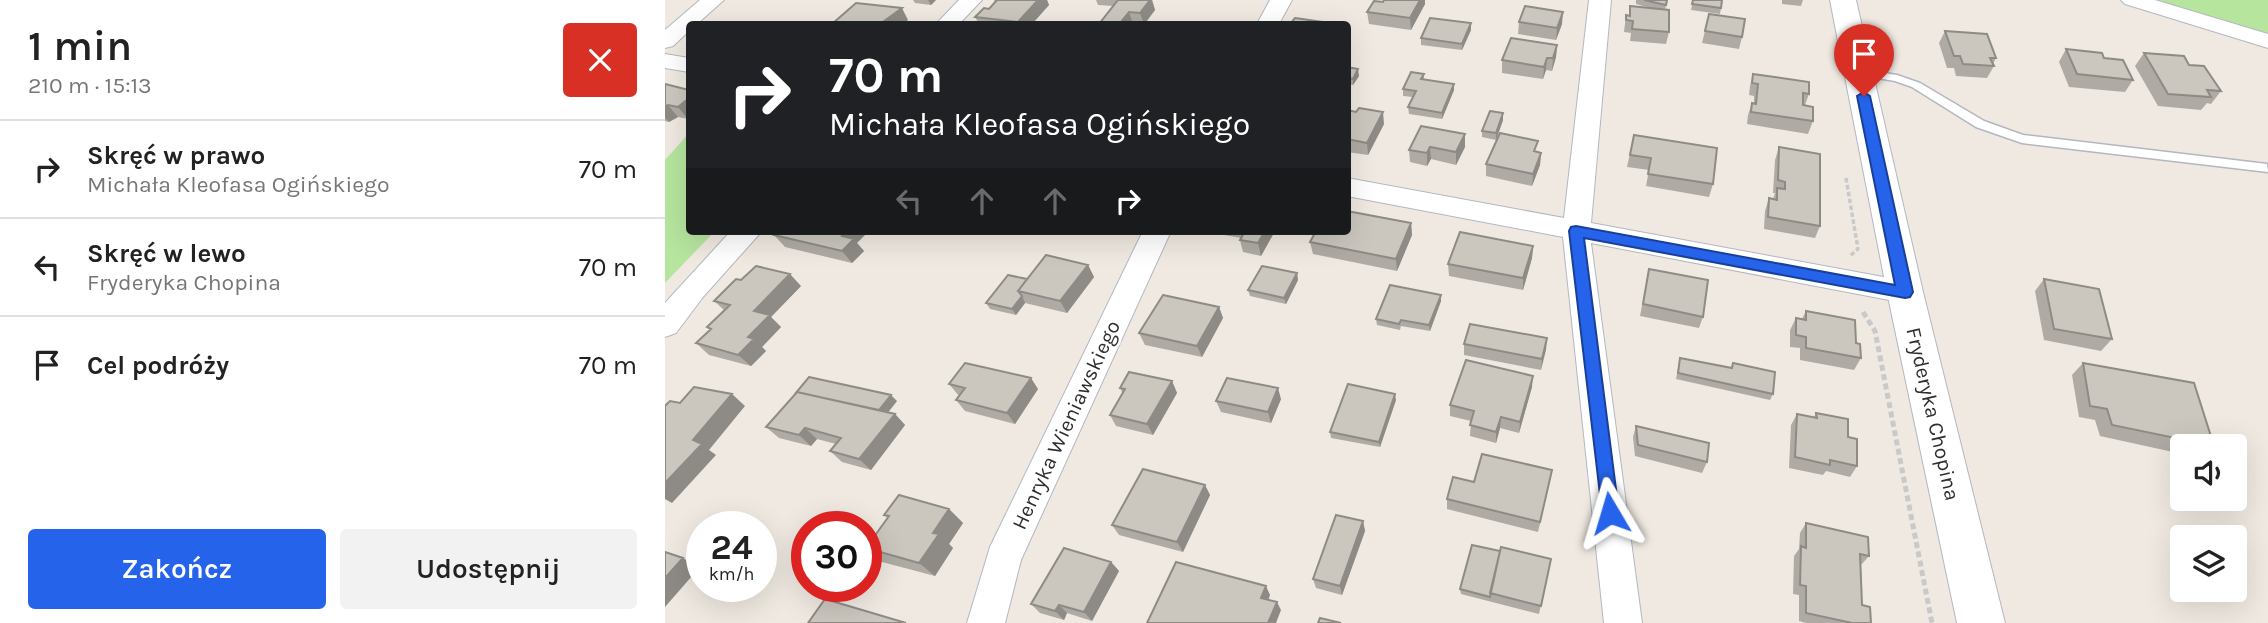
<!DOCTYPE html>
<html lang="pl">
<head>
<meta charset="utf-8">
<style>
  body { margin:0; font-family:Karla,sans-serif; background:#f2f2f2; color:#222; height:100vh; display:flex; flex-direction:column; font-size:26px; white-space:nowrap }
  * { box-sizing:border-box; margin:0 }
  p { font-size:23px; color:#767676 }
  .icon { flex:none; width:38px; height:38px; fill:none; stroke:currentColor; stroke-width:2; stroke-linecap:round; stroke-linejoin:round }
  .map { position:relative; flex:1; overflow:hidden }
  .panel { display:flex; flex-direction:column; background:#fff; width:665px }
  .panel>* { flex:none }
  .top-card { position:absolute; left:21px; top:21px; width:665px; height:214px; border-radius:7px; box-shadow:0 7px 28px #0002; background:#202124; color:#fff; overflow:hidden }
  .buttons { position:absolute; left:1505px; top:434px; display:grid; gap:14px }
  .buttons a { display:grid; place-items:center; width:77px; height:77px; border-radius:7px; background:#fff; box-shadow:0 7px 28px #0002; font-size:35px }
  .speed { position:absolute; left:21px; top:511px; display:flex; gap:14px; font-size:35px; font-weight:700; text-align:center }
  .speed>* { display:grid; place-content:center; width:91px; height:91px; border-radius:50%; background:#fff; box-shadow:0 7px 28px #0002; line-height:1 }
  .speed small { font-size:18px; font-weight:400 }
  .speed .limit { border:10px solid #d22; background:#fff; color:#111 }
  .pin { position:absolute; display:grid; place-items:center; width:60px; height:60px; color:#fff; margin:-72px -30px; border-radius:50% 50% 50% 0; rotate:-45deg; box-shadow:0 0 7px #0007 }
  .pin .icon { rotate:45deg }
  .me { position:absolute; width:77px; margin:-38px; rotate:353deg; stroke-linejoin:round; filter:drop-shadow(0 0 5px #0008) }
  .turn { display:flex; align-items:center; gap:24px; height:147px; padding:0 28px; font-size:32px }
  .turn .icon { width:91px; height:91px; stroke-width:2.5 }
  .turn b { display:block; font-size:49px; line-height:60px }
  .lanes { display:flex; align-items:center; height:66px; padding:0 28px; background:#0003; justify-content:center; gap:35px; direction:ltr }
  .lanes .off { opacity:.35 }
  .round { display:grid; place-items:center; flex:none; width:74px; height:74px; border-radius:7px; background:#f2f2f2 }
  .head { display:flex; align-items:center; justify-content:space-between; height:119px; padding:0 28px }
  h1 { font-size:42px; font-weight:600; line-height:52px }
  .action { display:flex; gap:14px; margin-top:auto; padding:14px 28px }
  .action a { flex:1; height:80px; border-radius:7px; background:#2563eb; color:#fff; font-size:28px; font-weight:600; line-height:80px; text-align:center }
  .action a+a { background:#f2f2f2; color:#222 }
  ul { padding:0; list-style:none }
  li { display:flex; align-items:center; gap:21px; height:98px; padding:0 28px; border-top:2px solid #e0e0e0 }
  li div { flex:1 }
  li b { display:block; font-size:26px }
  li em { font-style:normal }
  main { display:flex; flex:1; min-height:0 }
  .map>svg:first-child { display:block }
  .green { fill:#b6e59e }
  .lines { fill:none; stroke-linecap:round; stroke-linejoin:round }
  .service-casing { stroke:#b4b7c1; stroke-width:3 }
  .minor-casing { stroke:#b4b7c1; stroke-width:2 }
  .tertiary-casing { stroke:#b4b7c1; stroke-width:2 }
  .path-far1 { stroke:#c9c9c9; stroke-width:3.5; stroke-dasharray:4.5 2.5; stroke-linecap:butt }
  .path { stroke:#c9c9c9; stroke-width:5; stroke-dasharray:6 3.5; stroke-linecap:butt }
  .service { fill:#fff; fill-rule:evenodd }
  .minor { fill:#fff; fill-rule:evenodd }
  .tertiary { fill:#fff; fill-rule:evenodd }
  .wall { fill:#afaba4 }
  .shaded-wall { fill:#8e8b86 }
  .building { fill:#cbc7bf; stroke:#8e8b86; stroke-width:2 }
  .route { fill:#2563eb; stroke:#184099; stroke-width:2 }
  .labels { text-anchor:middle; stroke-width:5; stroke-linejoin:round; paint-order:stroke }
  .street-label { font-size:21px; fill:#2e2e2e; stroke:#fff }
</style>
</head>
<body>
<main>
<section class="panel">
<div class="head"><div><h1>1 min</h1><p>210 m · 15:13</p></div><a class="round" style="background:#d93025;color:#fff"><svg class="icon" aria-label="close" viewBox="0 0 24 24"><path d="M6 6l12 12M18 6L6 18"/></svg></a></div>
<ul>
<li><svg class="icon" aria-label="right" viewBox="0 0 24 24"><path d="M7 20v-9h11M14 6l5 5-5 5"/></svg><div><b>Skręć w prawo</b><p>Michała Kleofasa Ogińskiego</p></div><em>70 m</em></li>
<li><svg class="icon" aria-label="left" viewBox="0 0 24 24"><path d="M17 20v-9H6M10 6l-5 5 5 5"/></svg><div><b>Skręć w lewo</b><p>Fryderyka Chopina</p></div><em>70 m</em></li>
<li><svg class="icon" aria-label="arrive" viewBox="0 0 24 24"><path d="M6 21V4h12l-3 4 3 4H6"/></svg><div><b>Cel podróży</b></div><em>70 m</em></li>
</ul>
<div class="action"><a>Zakończ</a><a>Udostępnij</a></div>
</section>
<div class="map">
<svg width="1603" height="623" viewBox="0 0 1603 623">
  <rect width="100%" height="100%" fill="#efe9e1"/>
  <!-- green -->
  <path class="green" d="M1487 0H1603V34Z
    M24 133V231H50L0 283V160Z"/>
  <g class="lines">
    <!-- service casing -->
    <g class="service-casing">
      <path id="service" d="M1193 69 1232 75 1255 83 1319 121 1358 135 1602 164 1603 172 1357 143 1311 127 1247 87 1230 81 1189 74 1188 72Z"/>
    </g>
    <!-- minor casing -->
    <g class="minor-casing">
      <path id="minor" d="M35 0H59L32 24H24V31L8 46 0 48V30Z
        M294 0H317L294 24H271Z
        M605 0H627L614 24H592Z
        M924 0H946L926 223 1240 281 1250 284 1255 292 1250 300 1240 303 926 243 977 623H939L898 237 682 196V178L899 218Z
        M1456 0H1490L1603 34V48L1460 4Z
        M0 54 24 58V72L0 68Z
        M66 231H97L38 297 11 333 0 337V303Z
        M478 231H506L356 560 340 623H302L325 547Z"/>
    </g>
    <!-- tertiary casing -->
    <g class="tertiary-casing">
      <path id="tertiary" d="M1165 0H1191L1258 292 1340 623H1292L1222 292Z"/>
    </g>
    <!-- path-far1 -->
    <path class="path-far1" d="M1181 178 1193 249 1185 256"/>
    <!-- path -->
    <path class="path" d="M1198 312 1210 331 1267 623"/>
    <!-- service -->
    <use href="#service" class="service"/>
    <!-- minor -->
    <use href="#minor" class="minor"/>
    <!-- tertiary -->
    <use href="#tertiary" class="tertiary"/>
  </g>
  <!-- wall -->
  <path class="wall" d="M248 0H271L266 5 250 3Z
    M329 0H382L384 5 367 24H314L310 17 324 9 330 3Z
    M431 0H487L490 10 480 24H434L448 6 433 5Z
    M719 0H760V4L746 30 704 24 702 12 718 2Z
    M971 0H1003L1000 9 1004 32 1001 44 965 41 966 33 959 32 961 15 964 16 965 6 985 8 971 4Z
    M1028 0 1056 8 1055 14 1026 10Z
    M1117 0H1138L1136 6 1117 4Z
    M1044 14 1077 37 1074 49 1037 43Z
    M854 22 897 24 891 40 853 34Z
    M806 23V30L797 50 756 45V38Z
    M1280 31 1331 58 1328 64 1329 66 1322 78 1291 76 1289 68H1282L1274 43Z
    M892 45 891 57 887 71 881 70 878 79 837 73V60Z
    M1401 49 1439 58 1468 80 1460 92 1404 87 1394 62Z
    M1479 53 1524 65 1556 91 1546 104 1542 103 1536 110 1493 106 1470 66Z
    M682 67 694 76 688 85 682 84Z
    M759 74V79L789 90 777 119 744 114 743 107 748 97 738 96V89Z
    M1088 74 1144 94 1140 105 1148 121 1143 134 1082 124 1083 115 1087 103H1089V96L1084 95 1085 86Z
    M0 84 24 90V118L23 119 13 117 4 122 0 121Z
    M682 110 719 124 703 155 682 152Z
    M838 113V120L831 140 817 137V131Z
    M756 126 800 147 791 165 766 159 762 166 745 162 744 150Z
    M969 135 1048 184 1044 197 981 186 984 170 962 167Z
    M1114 147 1155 226 1150 238 1099 229 1100 211 1104 198 1108 199 1110 193H1108L1110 160Z
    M876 153 875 165 867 186 821 176V164Z
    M746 223 747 235 732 271 648 254 645 242Z
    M537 231H610L596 256 578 252 575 240 576 238Z
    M109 235 192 243 199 251 187 263 120 247Z
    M868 246 867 258 858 290 784 276 783 264Z
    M423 265 429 277 402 313 360 303 351 315 325 309 321 303 362 279Z
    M984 269 1038 317 1034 328 975 316Z
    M632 273 633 280 621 304 585 296 583 290Z
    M1379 279 1447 339 1436 351 1379 340 1370 291Z
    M136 286 106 317 116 327 97 347 101 351 86 366 44 355 31 343 45 330 42 327 59 310 49 301Z
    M776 301 765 331 736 326 735 330 712 325 711 319Z
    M554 307 558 318 537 357 480 345 474 333Z
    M1141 311 1191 343 1196 358 1189 370 1135 360V348L1125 347V330L1131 318 1137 319Z
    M882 338 876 370 799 355V344Z
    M1015 358 1066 368 1068 363 1108 394 1105 400 1011 379Z
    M1418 363 1549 446H1517V454L1435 436 1430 420 1414 417 1407 375Z
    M507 381 512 393 488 435 451 426 445 415 458 394 455 388Z
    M284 384 373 389 350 424 300 411 291 400 294 396Z
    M867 387 854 433 835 428 831 443 805 436 806 421 785 416V405Z
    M616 399 606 423 556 412 551 401Z
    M731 400 715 447 666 438 665 432Z
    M232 401 223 412 230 414 240 425 206 470 177 462 165 451 171 444 152 439 146 446 114 438 101 427Z
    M1151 413 1183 437 1192 466 1185 477 1161 471 1158 475 1124 468 1126 425 1132 414 1149 417Z
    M971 426 1042 462 1037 473 970 456 968 437Z
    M885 481 873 532 782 509V499L809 482Z
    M540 485 545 495 518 552 454 535 447 525Z
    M284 509 298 523 284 544 288 548 270 576 217 562 201 549 223 518 219 515Z
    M698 521 700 531 677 595 651 588 648 579Z
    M1141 523 1204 556 1196 565 1197 605 1206 623H1141L1134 621V595L1128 594 1129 556 1134 549 1135 533Z
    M886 559 874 614 796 594 795 589Z
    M446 562 454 571 427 621 402 613 399 620 375 613 366 604Z"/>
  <!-- shaded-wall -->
  <path class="shaded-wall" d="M263 0H271L266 5Z
    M373 0H382L384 5 367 24H355L353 22Z
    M485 0H487L490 10 479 24 475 13Z
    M755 0H760V4L746 30 745 18Z
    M237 8 243 20 238 24H215Z
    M464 12 468 24H457L456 22Z
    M898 12 897 24 891 40 892 28Z
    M806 23V30L797 50V44Z
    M892 45 891 57 887 71 888 58Z
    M882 58 881 70 878 79 879 67Z
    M693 69 694 76 688 85V79Z
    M789 84V90L777 119V113Z
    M24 98V118L23 119 13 107Z
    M3 105 13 117 4 122 0 118V106Z
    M718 112 719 124 703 155 702 143Z
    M838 113V120L831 140V133Z
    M800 134V147L791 165V152Z
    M765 147 766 159 762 166V153Z
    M876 153 875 165 867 186 868 174Z
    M746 223 747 235 732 271 731 259Z
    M183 231H204L192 243 199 251 187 263 177 251V236Z
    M600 231H610L596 256 593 243Z
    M868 246 867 258 858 290V278Z
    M423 265 429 277 402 313 395 301Z
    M632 273 633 280 621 304 619 298Z
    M125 274 136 286 106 317 116 327 97 347 101 351 86 366 73 355 83 337 89 311Z
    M776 295V301L765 331 764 325Z
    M357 296 360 303 351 315 347 309Z
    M554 307 558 318 537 357 532 346Z
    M882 338 881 350 876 370 877 359Z
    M868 376 867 387 854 433 855 422Z
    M366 378 373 389 350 424 342 413Z
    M507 381 512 393 488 435 482 424Z
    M613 388 616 399 606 423 603 412Z
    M67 394 80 406 44 450 51 455 7 503 0 499V483L28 440Z
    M730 394 731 400 715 447 714 442Z
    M226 395 232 401 218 419 212 413Z
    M230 414 240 425 206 470 194 459Z
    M836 417 835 428 831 443V432Z
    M140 428 152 439 146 446 134 435Z
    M540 485 545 495 518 552 512 542Z
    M284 509 298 523 284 544 288 548 270 576 254 563 268 533Z
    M698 521 700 531 677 595 675 586Z
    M18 558 34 568 0 607V578Z
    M446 562 454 571 427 621 419 612Z
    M601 586 605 595 601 607 596 598Z
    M612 602 616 610 611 623H603Z
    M394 605 402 613 399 620 390 611Z"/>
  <!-- building -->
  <path class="building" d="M332 0H373L353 22 310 17 319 8 324 9Z
    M453 0H485L475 13 464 12 456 22H463L462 24H434Z
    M719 0H755L745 18 702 12 709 1 718 2Z
    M979 0H1002L1001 5Z
    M1028 0H1057L1056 8 1027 4Z
    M191 3 237 8 215 24H167Z
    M860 6 898 12 892 28 854 22Z
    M965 6 1004 10V32L967 29 968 21 961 20V15L965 16Z
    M1044 14 1080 19 1077 37 1040 31Z
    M630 18 672 24H625Z
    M765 18 806 23 797 44 756 38Z
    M1280 31 1322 34 1331 58H1325L1329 66 1298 64 1295 56H1289Z
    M846 38 892 45 888 58H882L879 67 837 60Z
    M1401 49 1437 53 1439 58 1458 60 1468 80 1412 74Z
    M1479 53 1519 56 1524 65 1539 66 1556 91 1542 90 1546 97 1503 94Z
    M682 67 693 69 688 79 682 78Z
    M746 72 759 74 756 79 789 84 777 113 743 107 751 91 738 89Z
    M1088 74 1144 82V94L1138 93V105L1148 107V121L1086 112 1087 103 1091 104 1093 84 1087 83Z
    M0 84 24 90V98L13 107 3 105 0 106Z
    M694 108 718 112 702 143 682 139V110L691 112Z
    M825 111 838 113 831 133 817 131Z
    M756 126 800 134 791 152 765 147 762 153 744 150Z
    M835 133 873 141 869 151 876 153 868 174 821 164Z
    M969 135 1052 148 1048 184 983 174 986 158 965 155Z
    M1114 147 1155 154V226L1103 217 1104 198 1112 200V188L1120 189V182L1113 180Z
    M682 211 746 223 731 259 645 242 651 231H682Z
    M114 231H183L177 236 189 239 177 251 109 235Z
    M580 231H600L593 243 575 240Z
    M795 232 868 246 858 278 783 264Z
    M381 255 423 265 395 301 353 291Z
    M91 266 125 274 89 311 105 315 83 337 89 339 73 355 31 343 46 329 42 327 65 305 49 301 71 279 76 280Z
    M597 266 632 273 619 298 583 290Z
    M984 269 1043 280 1038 317 978 304Z
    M343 275 362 279 353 291 357 296 347 309 321 303Z
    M1379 279 1434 289 1447 339 1389 329Z
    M725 285 776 295 764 325 736 320 734 324 711 319Z
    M498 295 554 307 532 346 474 333Z
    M1141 311 1190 320 1191 343 1195 344 1196 358 1141 348V337L1131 335V318L1141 320Z
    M805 324 882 338 877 359 799 344Z
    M1015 358 1067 368 1068 363 1110 372 1108 394 1013 373Z
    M801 360 868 376 855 422 836 417 831 432 805 425 809 411 785 405Z
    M300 363 366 378 342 413 291 400 300 388 284 384Z
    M1418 363 1529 383 1549 446 1447 425 1442 409 1425 406Z
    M464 372 507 381 482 424 445 415 460 389 455 388Z
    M144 377 226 395 214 410 132 392 130 394Z
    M562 378 613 388 603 412 551 401Z
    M683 384 730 394 714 442 665 432Z
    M29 387 67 394 28 440 37 444 0 483V406L5 401 15 403Z
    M132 392 230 414 194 459 165 451 176 438 140 428 134 435 101 427Z
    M1151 413 1183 419V437L1192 439V466L1165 460V465L1130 457 1132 414 1152 418Z
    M971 426 1044 443 1042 462 973 445Z
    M817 454 887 470 875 522 782 499 788 477 809 482Z
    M478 469 540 485 512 542 447 525Z
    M234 495 284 509 268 533 274 534 254 563 201 548 224 516 219 515Z
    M671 515 698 521 675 586 648 579Z
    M1141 523 1203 537 1204 556 1195 554 1197 605 1205 607 1206 623H1187L1141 613V586L1135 585 1136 546 1141 548Z
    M807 545 835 551 825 597 795 589Z
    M836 547 886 559 876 606 825 593Z
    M399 548 446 562 419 612 394 605 390 611 366 604Z
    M0 552 18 558 0 578Z
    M511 562 601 586 596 598 612 602 603 623H482Z
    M160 599 241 623H143Z
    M655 618 676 623H653Z"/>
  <!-- route -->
  <path class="route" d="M1199 92 1205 96 1248 292 1245 297 1240 298 919 238 954 513 951 520 945 522 938 520 904 231 906 227 911 226 1230 285 1192 96Z"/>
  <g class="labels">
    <!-- street labels -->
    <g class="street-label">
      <text transform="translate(1268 414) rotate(77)" y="7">Fryderyka Chopina</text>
      <text transform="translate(401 425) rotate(-65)" y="7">Henryka Wieniawskiego</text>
    </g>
  </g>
</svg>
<div class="buttons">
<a><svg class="icon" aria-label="sound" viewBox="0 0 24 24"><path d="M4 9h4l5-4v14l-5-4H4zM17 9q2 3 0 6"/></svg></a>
<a><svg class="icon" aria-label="layers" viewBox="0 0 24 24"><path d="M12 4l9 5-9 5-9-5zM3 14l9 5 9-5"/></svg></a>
</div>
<div class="speed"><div>24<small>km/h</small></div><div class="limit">30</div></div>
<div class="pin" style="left:1199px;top:96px;background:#d93025"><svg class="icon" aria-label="arrive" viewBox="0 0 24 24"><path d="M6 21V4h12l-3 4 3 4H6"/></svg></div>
<svg class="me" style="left:945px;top:513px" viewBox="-20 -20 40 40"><path d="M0-17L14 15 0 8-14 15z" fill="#2563eb" stroke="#fff" stroke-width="4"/></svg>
<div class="top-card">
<div class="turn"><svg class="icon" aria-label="right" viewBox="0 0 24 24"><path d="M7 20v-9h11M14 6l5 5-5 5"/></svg><div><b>70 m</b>Michała Kleofasa Ogińskiego</div></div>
<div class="lanes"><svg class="icon off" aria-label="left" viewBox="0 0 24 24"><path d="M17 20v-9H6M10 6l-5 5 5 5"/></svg><svg class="icon off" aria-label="ahead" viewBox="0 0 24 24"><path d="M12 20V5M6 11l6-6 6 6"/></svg><svg class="icon off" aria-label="ahead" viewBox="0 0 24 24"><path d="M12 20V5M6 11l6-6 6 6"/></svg><svg class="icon" aria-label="right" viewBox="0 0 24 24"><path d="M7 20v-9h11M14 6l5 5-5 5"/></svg></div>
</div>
</div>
</main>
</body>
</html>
